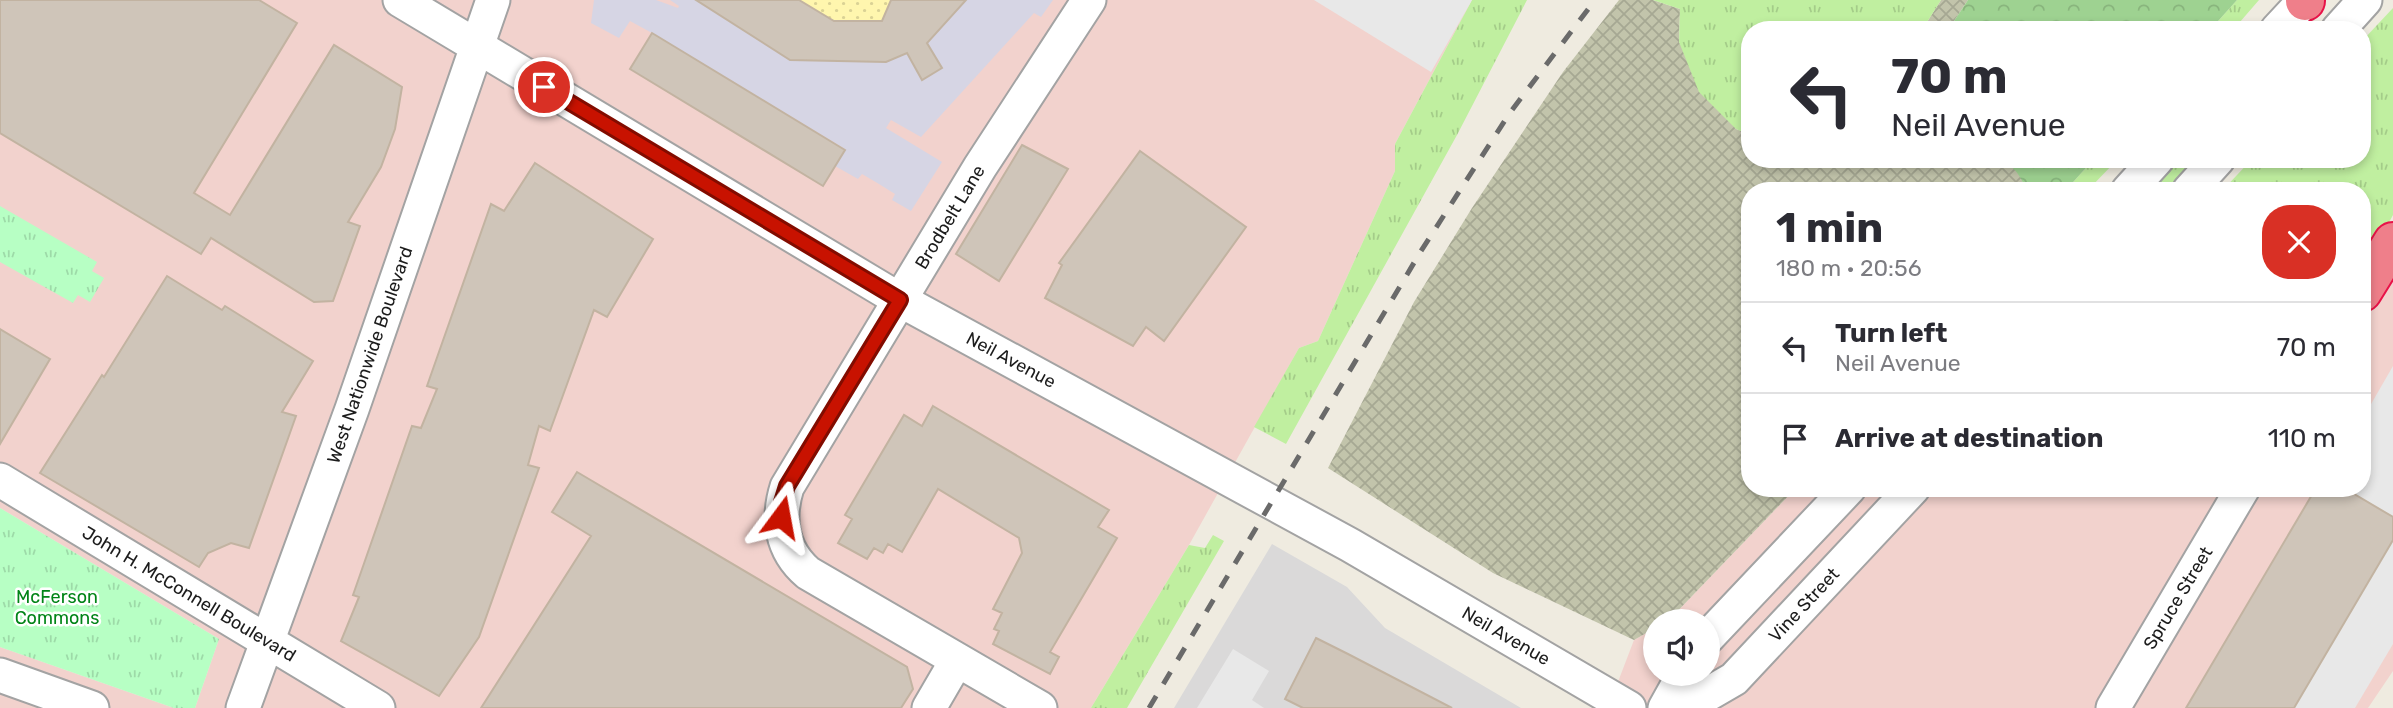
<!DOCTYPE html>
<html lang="en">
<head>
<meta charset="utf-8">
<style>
  body { margin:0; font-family:Rubik,sans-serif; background:#f7f7f7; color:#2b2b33; height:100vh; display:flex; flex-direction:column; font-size:26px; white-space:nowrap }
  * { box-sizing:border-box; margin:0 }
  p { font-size:23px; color:#7c7c81 }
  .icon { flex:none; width:38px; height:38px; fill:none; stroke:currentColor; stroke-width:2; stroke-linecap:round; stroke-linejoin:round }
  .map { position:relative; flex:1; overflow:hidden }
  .details { position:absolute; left:1741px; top:182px; width:630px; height:315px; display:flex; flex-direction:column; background:#fff; border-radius:28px; box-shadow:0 4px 10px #0003 }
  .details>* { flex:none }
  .hud { position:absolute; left:1741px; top:21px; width:630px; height:147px; border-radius:28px; box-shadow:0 4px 10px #0003; background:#fff; color:#2b2b33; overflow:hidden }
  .controls { position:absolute; left:1643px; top:609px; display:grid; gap:14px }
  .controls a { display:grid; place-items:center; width:77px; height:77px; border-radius:50%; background:#fff; box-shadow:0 4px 10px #0003; font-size:35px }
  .pin { position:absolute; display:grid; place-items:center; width:60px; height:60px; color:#fff; margin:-30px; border:4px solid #fff; border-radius:50%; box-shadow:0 2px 7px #0007 }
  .me { position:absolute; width:77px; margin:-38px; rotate:13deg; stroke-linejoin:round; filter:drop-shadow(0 0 5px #0008) }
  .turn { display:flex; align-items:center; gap:24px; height:147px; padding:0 35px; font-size:32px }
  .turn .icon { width:91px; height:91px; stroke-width:2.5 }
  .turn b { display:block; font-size:49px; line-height:60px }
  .round { display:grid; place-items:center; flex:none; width:74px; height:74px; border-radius:28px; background:#f7f7f7 }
  .head { display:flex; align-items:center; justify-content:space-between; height:119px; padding:0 35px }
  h1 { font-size:42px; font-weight:700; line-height:52px }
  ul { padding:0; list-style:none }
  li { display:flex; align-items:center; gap:21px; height:91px; padding:0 35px; border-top:2px solid #e1e1e2 }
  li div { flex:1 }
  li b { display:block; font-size:26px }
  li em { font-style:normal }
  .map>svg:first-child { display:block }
  .residential { fill:#dad9d9 }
  .commercial { fill:#f2d2cd }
  .construction { fill:url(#construction-cross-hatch) }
  .grass { fill:url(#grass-tufts) }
  .forest { fill:url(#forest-crowns) }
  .sand { fill:url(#sand-dots) }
  .park { fill:url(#park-tufts) }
  .parking { fill:#e8e8e8 }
  .plaza { fill:#d6d5e4 }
  .building { fill:#cfc5b9; stroke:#c2b3a1; stroke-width:2 }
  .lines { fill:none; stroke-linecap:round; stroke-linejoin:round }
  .minor-casing { stroke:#a3a3a3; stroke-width:37 }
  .highway-casing { stroke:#e81248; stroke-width:42 }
  .minor { stroke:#fff; stroke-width:33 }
  .highway { stroke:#ef7f8a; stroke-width:38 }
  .rail { stroke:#6a6a6a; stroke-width:5; stroke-dasharray:14 14; stroke-linecap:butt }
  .route-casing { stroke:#820c00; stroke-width:18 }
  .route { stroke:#c81200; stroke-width:12 }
  .labels { text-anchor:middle; stroke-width:5; stroke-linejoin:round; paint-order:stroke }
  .street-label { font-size:18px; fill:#1c1c1c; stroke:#fff }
  .park-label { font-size:18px; fill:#018417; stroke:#fff }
</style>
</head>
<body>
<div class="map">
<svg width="2393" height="708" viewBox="0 0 2393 708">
  <defs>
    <pattern id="construction-cross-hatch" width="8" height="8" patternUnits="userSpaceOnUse" patternTransform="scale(1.75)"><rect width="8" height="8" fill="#c2c4ab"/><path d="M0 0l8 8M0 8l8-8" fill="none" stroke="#a6a893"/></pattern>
    <pattern id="grass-tufts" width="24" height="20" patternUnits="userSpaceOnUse" patternTransform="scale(1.75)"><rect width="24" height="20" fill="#c0efa0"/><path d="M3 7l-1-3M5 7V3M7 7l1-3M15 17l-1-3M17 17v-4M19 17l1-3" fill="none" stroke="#a4cc89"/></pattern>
    <pattern id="forest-crowns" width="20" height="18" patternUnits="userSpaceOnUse" patternTransform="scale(1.75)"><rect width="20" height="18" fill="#9ed291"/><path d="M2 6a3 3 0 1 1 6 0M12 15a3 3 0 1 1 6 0" fill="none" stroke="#88b47c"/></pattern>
    <pattern id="sand-dots" width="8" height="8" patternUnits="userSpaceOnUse" patternTransform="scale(1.75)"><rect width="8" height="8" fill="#fff6ae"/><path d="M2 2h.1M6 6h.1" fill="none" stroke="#dad295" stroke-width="1.8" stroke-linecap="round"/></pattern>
    <pattern id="park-tufts" width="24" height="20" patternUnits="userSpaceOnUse" patternTransform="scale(1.75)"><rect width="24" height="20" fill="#b7ffc4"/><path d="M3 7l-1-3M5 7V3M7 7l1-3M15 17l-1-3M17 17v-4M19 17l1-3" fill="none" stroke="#9ddaa8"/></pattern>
  </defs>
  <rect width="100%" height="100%" fill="#efebe0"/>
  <!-- residential -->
  <path class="residential" d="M1272 544 1347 587 1385 628 1521 708H1174Z"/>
  <!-- commercial -->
  <path class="commercial" d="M0 0H1472L1395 144V171L1318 341 1299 348 1189 545 1091 708H195L219 639 0 508Z
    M2393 273V671L2368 708H1608L1634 640 1655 628 1656 674H1708V621H1668L1796 488H2362L2363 325Z
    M0 647 174 708H0Z"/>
  <!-- construction -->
  <path class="construction" d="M1619 0H1653L1680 9 1679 42 1736 129 1750 135V159H1993L2003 161 2018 171 2027 191H1750V488H1796L1668 621H1656L1655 628 1634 640 1493 573 1328 468 1414 302 1472 208 1563 72Z
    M1941 0H1968L1948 30H1922Z"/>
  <!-- grass -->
  <path class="grass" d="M1472 0H1527L1457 135 1286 444 1254 427 1299 348 1318 341 1395 171V144Z
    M1653 0H1941L1922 30H1750V135L1736 129 1699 92 1679 42 1680 9Z
    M2237 0H2259L2233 30H2210Z
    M2393 8V215L2363 270 2362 191H2222L2252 159H2362L2363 40Z
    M2094 159H2118L2087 191H2065Z
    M2178 159H2197L2168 191H2149Z
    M1213 535 1224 541 1127 708H1091L1189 545 1205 548Z"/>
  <!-- forest -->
  <path class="forest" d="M1968 0H2237L2210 30H1948Z
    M1993 159H2094L2065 191H2027C2019 173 2013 163 1993 159Z"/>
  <!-- sand -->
  <path class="sand" d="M799 0H891L882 21H834Z"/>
  <!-- park -->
  <path class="park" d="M0 206 97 262 92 271 104 278 90 302 78 295 73 303 0 262Z
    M0 508 219 639 195 708H174L0 647Z"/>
  <!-- parking -->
  <path class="parking" d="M1314 0H1472L1431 72Z
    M2393 366V517L2344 488H2362L2363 418Z
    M2393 540V644L2355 708H2294Z
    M1233 649 1269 671 1252 700 1264 708H1197Z"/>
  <!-- plaza -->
  <path class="plaza" d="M594 0H656L678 8 679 6 670 0H696L790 60 886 62 926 44 966 0H1053L1041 17 1034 13 921 137 891 120 886 128 942 162 911 211 892 200 895 194 879 184 862 174 858 179 835 166 845 149 652 33 630 21 619 38 591 23Z"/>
  <!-- building -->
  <path class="building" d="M0 0H259L297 23 194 193 230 215 334 45 402 87 395 129 381 167 348 222 360 226 333 301 314 302 211 238 201 254 0 133Z
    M696 0H799L834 21H882L891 0H966L927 43 942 68 922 80 907 53 886 62 790 60Z
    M652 33 845 150 823 186 630 69Z
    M1022 145 1068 169 999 281 956 254Z
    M1140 151 1246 227 1164 341 1146 327 1133 346 1045 298 1062 265 1059 263Z
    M535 163 653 239 607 317 594 310 550 431 539 426 528 465 539 468 479 637 439 696 341 641 359 597 353 595 412 426 421 428 437 389 427 386 491 204 504 211Z
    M167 276 222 310 225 306 313 361 282 412 296 416 249 548 231 543 208 553 199 567 40 473 102 375 104 377Z
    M0 329 50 359 0 444Z
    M933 406 1109 510 1098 527 1117 538 1050 652 1059 657 1050 674 993 644 999 631 994 629 1002 613 993 609 1022 553 1019 538 938 489 902 552 888 544 883 553 874 548 867 559 838 543 852 519 845 515 904 415 922 426Z
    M577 472 907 667 913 689 901 708H481L591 536 552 512Z
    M2316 488H2344L2393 517V540L2294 708H2186Z
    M1316 638 1348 654 1452 708H1303L1285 699Z"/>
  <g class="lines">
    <!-- minor casing -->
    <g class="minor-casing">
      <path id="minor" d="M400 0 900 300 1350 545 1629 708
        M2277 30 2305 0
        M2338 30 2365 0
        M2128 191 2157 159
        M2189 191 2218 159
        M0 480 378 708
        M1708 637 1849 488
        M0 675 92 708
        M243 708 352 409 493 0
        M929 708 957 660
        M1040 708 808 573C781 550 777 519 787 487L980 167 1089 0
        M1665 708 1684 674
        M1684 708 1734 679 1913 488
        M2113 708 2243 488"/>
    </g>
    <!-- highway casing -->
    <g class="highway-casing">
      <path id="highway" d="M2305 1V0
        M2362 292 2393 242"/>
    </g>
    <!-- minor -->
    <use href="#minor" class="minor"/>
    <!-- highway -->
    <use href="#highway" class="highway"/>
    <!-- rail -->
    <path class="rail" d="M1149 708 1421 251 1509 114 1595 0"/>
  </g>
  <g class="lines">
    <!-- route casing -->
    <g class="route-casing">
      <path id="route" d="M544 87 900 300 787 486 782 502 781 517"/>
    </g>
    <!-- route -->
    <use href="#route" class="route"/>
  </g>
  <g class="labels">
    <!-- street labels -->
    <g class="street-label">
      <text transform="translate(950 217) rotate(-59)" y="6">Brodbelt Lane</text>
      <text transform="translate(370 355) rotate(-71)" y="6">West Nationwide Boulevard</text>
      <text transform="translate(1011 360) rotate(28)" y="6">Neil Avenue</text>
      <text transform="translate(189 594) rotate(31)" y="6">John H. McConnell Boulevard</text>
      <text transform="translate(2178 598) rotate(-59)" y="6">Spruce Street</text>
      <text transform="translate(1804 605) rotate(-47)" y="6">Vine Street</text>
      <text transform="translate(1506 636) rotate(30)" y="6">Neil Avenue</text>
    </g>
    <!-- park labels -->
    <g class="park-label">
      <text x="57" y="603">McFerson<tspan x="57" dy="21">Commons</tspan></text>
    </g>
  </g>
</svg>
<div class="controls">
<a><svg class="icon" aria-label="sound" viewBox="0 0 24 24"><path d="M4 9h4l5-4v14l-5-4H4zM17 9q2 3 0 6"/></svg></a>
</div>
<div class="pin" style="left:544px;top:87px;background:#d93025"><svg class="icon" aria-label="arrive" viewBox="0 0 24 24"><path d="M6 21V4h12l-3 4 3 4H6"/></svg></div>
<svg class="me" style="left:781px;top:517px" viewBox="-20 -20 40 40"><path d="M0-17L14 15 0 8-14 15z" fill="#c81200" stroke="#fff" stroke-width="4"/></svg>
<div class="hud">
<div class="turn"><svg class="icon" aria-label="left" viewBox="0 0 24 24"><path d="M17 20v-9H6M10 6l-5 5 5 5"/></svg><div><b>70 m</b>Neil Avenue</div></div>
</div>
<section class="details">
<div class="head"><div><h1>1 min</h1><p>180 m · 20:56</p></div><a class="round" style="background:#d93025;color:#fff"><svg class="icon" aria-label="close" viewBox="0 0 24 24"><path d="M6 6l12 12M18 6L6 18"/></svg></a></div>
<ul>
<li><svg class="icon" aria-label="left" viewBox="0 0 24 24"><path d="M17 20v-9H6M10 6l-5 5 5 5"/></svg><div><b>Turn left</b><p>Neil Avenue</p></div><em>70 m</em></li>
<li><svg class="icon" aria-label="arrive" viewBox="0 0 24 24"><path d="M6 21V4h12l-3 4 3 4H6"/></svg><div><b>Arrive at destination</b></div><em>110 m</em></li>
</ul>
</section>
</div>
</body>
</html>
